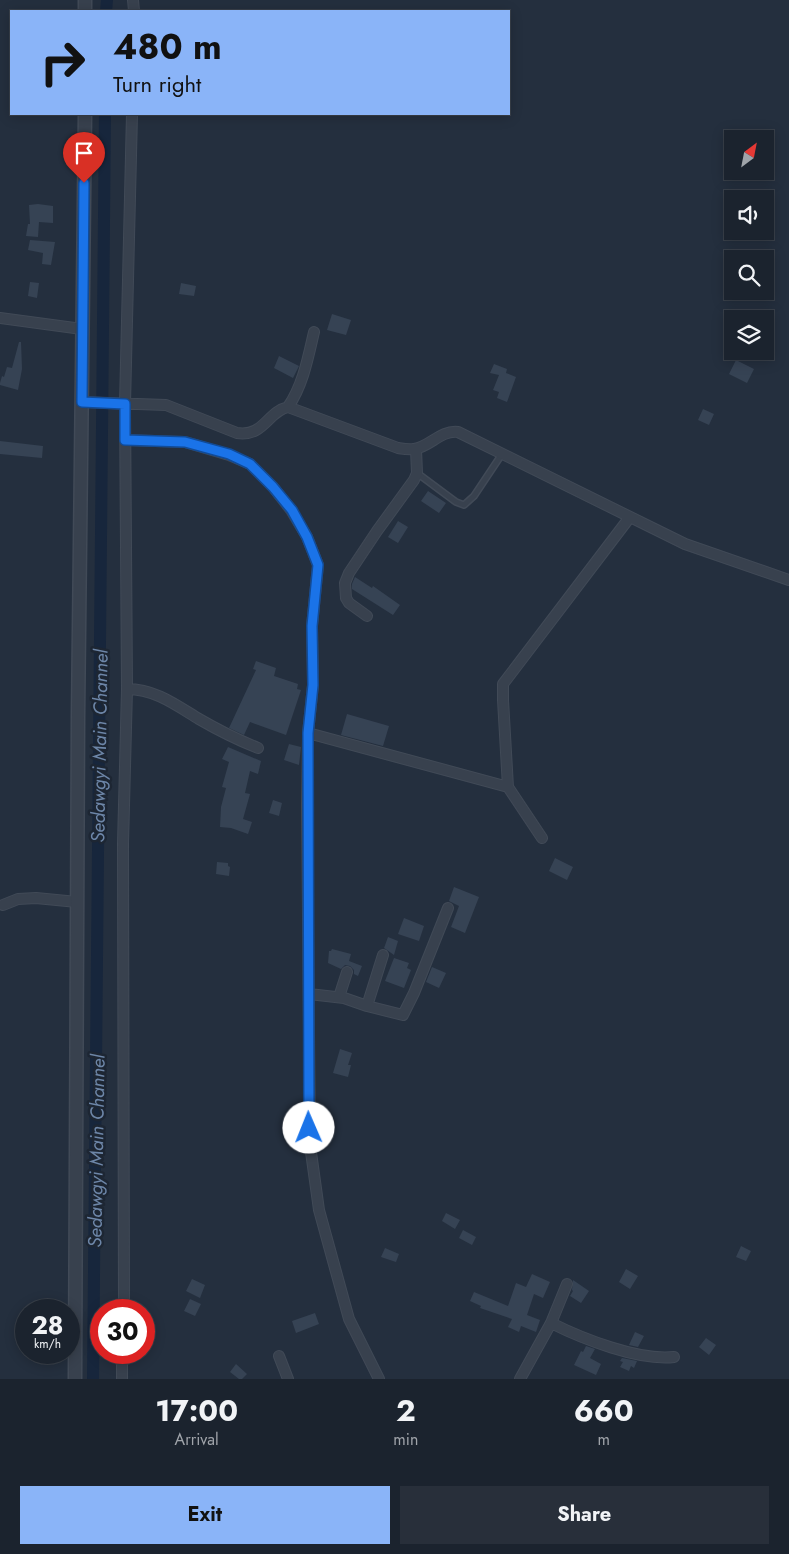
<!DOCTYPE html>
<html lang="en">
<head>
<meta charset="utf-8">
<style>
  body { margin:0; font-family:Jost,sans-serif; background:#282f3a; color:#f1f3f6; height:100vh; display:flex; flex-direction:column; font-size:19px; white-space:nowrap }
  * { box-sizing:border-box; margin:0 }
  p { font-size:16px; color:#a0a4aa }
  .icon { flex:none; width:28px; height:28px; fill:none; stroke:currentColor; stroke-width:2; stroke-linecap:round; stroke-linejoin:round }
  .map { position:relative; height:1379px; overflow:hidden }
  .drawer { display:flex; flex-direction:column; background:#1b232e; flex:1 }
  .drawer>* { flex:none }
  .top-card { position:absolute; left:10px; top:10px; width:500px; height:105px; border-radius:0px; box-shadow:0 2px 12px #0003,0 0 0 1px #39404a; background:#8ab4f8; color:#111; overflow:hidden }
  .needle { width:32px; rotate:32deg }
  .controls { position:absolute; left:724px; top:130px; display:grid; gap:10px }
  .controls a { display:grid; place-items:center; width:50px; height:50px; border-radius:0px; background:#1b232e; box-shadow:0 2px 12px #0003,0 0 0 1px #39404a; font-size:25px }
  .speed { position:absolute; left:15px; top:1299px; display:flex; gap:10px; font-size:25px; font-weight:700; text-align:center }
  .speed>* { display:grid; place-content:center; width:65px; height:65px; border-radius:50%; background:#1b232e; box-shadow:0 2px 12px #0003,0 0 0 1px #39404a; line-height:1 }
  .speed small { font-size:12px; font-weight:400 }
  .speed .limit { border:8px solid #d22; background:#fff; color:#111 }
  .pin { position:absolute; display:grid; place-items:center; width:42px; height:42px; color:#fff; margin:-51px -21px; border-radius:50% 50% 50% 0; rotate:-45deg; box-shadow:0 0 5px #0007 }
  .pin .icon { rotate:45deg }
  .me { position:absolute; width:55px; margin:-28px; rotate:359deg; stroke-linejoin:round; filter:drop-shadow(0 0 4px #0008) }
  .turn { display:flex; align-items:center; gap:18px; height:105px; padding:0 20px; font-size:22px }
  .turn .icon { width:65px; height:65px; stroke-width:2.5 }
  .turn b { display:block; font-size:35px; line-height:42px }
  .eta { display:flex; justify-content:space-evenly; align-items:center; height:85px; text-align:center }
  .eta b { font-size:30px; font-weight:700; line-height:35px }
  .action { display:flex; gap:10px; margin-top:auto; padding:10px 20px }
  .action a { flex:1; height:58px; border-radius:0px; background:#8ab4f8; color:#111; font-size:20px; font-weight:700; line-height:58px; text-align:center }
  .action a+a { background:#282f3a; color:#f1f3f6 }
  .map>svg:first-child { display:block }
  .lines { fill:none; stroke-linecap:round; stroke-linejoin:round }
  .canal { stroke:#17263c; stroke-width:12 }
  .building { fill:#364354 }
  .service-casing { stroke:#414a57; stroke-width:8 }
  .minor-casing { stroke:#414a57; stroke-width:12 }
  .tertiary-casing { stroke:#414a57; stroke-width:15 }
  .service { stroke:#38414e; stroke-width:5 }
  .minor { stroke:#38414e; stroke-width:10 }
  .tertiary { stroke:#38414e; stroke-width:12 }
  .route-casing { stroke:#114b97; stroke-width:12 }
  .route { stroke:#1a73e8; stroke-width:9 }
  .labels { text-anchor:middle; stroke-width:5; stroke-linejoin:round; paint-order:stroke }
  .water-label { font-size:19px; font-style:italic; fill:#6d86a8; stroke:#1d2633 }
</style>
</head>
<body>
<div class="map">
<svg width="789" height="1379" viewBox="0 0 789 1379">
  <rect width="100%" height="100%" fill="#242f3e"/>
  <g class="lines">
    <!-- canal -->
    <path class="canal" d="M106 11 107 0
      M93 1379 105 114"/>
  </g>
  <!-- building -->
  <path class="building" d="M38 204 53 206V223L39 222 38 237 26 236 28 224H30L29 205Z
    M30 240 55 242 51 265 42 264 43 253 28 250Z
    M30 282 39 283 37 298 28 296Z
    M181 283 196 286 194 296 179 294Z
    M332 314 351 320 346 335 327 330Z
    M19 342H21L22 369 18 390 0 385V383L2 376 4 377 7 367 12 368Z
    M279 356 299 366 293 378 274 368Z
    M736 360 754 369 747 383 729 374Z
    M494 364 507 369 506 373 516 377 507 402 497 398 499 392 493 390 499 375 490 373Z
    M703 409 714 414 709 425 698 420Z
    M0 441 43 446 42 458 0 454Z
    M428 491 446 503 439 513 421 501Z
    M398 521 408 527 398 543 388 537Z
    M355 577 372 588 373 586 400 605 393 615 352 589V584Z
    M256 661 276 668 274 676 298 684 297 689 301 690 286 735 250 722 244 735 229 728 256 670 253 669Z
    M347 714 389 726 383 746 341 735Z
    M289 744 301 747 299 765 284 760Z
    M228 747 261 761 258 774 250 771 245 793 250 794 243 819 252 822 248 834 231 828 220 827 221 807 226 788 222 787 229 762 222 759Z
    M273 800 282 803 279 816 269 813Z
    M555 858 573 867 567 880 549 871Z
    M217 862 228 863V866L230 867 229 876 216 874Z
    M454 887 479 897 465 933 451 927 459 906 449 901Z
    M404 918 424 926 419 941 398 934Z
    M388 937 398 941 394 955 384 948Z
    M332 949 351 954 349 961 362 966 358 976 354 974V970L350 966 345 965 341 969 328 963 329 951H331Z
    M394 958 409 963 407 968 411 970 404 988 385 981Z
    M432 967 446 973 439 988 426 982Z
    M340 1049 352 1053 348 1065H351L348 1077 333 1073Z
    M446 1213 460 1220 455 1229 442 1221Z
    M463 1230 476 1237 472 1245 459 1238Z
    M741 1246 751 1251 746 1261 736 1257Z
    M385 1248 399 1254 396 1262 381 1257Z
    M626 1269 638 1276 630 1289 619 1282Z
    M532 1274 550 1282 543 1298 534 1294 527 1315 540 1320 536 1332 521 1326 519 1332 508 1327 512 1319 480 1308 481 1306 470 1301 474 1292 508 1306 516 1283 526 1287Z
    M192 1279 205 1285 200 1298 186 1291Z
    M573 1280 589 1291 581 1303 570 1296 573 1291 572 1290Z
    M190 1299 201 1304 195 1316 184 1311Z
    M315 1313 319 1324 296 1333 292 1321Z
    M635 1332 644 1336 638 1347 629 1345Z
    M706 1338 716 1345 709 1355 699 1347Z
    M586 1346 595 1349 590 1358 601 1364 596 1375 574 1365 581 1351 583 1352Z
    M622 1358 637 1361 634 1368 631 1366 629 1371 620 1367 623 1362 620 1361Z
    M236 1364 247 1374 242 1379H239L230 1372Z"/>
  <g class="lines">
    <!-- service casing -->
    <g class="service-casing">
      <path id="service" d="M417 473 456 502 464 505 474 496 502 454"/>
    </g>
    <!-- minor casing -->
    <g class="minor-casing">
      <path id="minor" d="M133 0 134 11
        M0 318 82 329
        M81 402 166 405 237 433C264 437 267 412 288 407L398 448C404 449 409 450 414 449 430 447 440 430 458 432L685 544 789 580
        M288 407C303 385 308 358 314 332
        M125 440 185 442 229 455 250 464 273 487 291 510 307 537 318 565 312 626 313 685 308 733 307 805 310 1145 319 1210 349 1319 379 1379
        M367 616 349 603 346 598 345 583 349 573 377 531 414 480 417 473 416 449
        M127 689C155 689 176 705 199 719 218 730 238 740 258 748
        M308 733 508 787 503 700V684L630 517
        M508 787 542 838
        M3 905 18 899 36 898 77 902
        M309 994 344 998 367 1006 403 1015 414 993 448 908
        M339 997 347 972
        M367 1006 383 955
        M124 1310 123 844 127 689 125 404 132 114
        M551 1323C583 1339 639 1361 674 1357
        M279 1356 288 1379
        M122 1379V1352
        M520 1379 551 1323 567 1284"/>
    </g>
    <!-- tertiary casing -->
    <g class="tertiary-casing">
      <path id="tertiary" d="M85 11V0
        M75 1379 78 717 85 114"/>
    </g>
    <!-- service -->
    <use href="#service" class="service"/>
    <!-- minor -->
    <use href="#minor" class="minor"/>
    <!-- tertiary -->
    <use href="#tertiary" class="tertiary"/>
  </g>
  <g class="lines">
    <!-- route casing -->
    <g class="route-casing">
      <path id="route" d="M84 183 82 402 125 404V440L185 442 229 454 250 464 273 487 292 510 307 537 318 565 312 626 313 685 308 733 309 1128"/>
    </g>
    <!-- route -->
    <use href="#route" class="route"/>
  </g>
  <g class="labels">
    <!-- water labels -->
    <g class="water-label">
      <text transform="translate(99 746) rotate(-89)" y="7">Sedawgyi Main Channel</text>
      <text transform="translate(96 1151) rotate(-89)" y="7">Sedawgyi Main Channel</text>
    </g>
  </g>
</svg>
<div class="controls">
<a><svg class="needle" viewBox="-14 -14 28 28"><path d="M0-13l5 13h-10z" fill="#e53935"/><path d="M0 13l5-13h-10z" fill="#a0a4aa"/></svg></a>
<a><svg class="icon" aria-label="sound" viewBox="0 0 24 24"><path d="M4 9h4l5-4v14l-5-4H4zM17 9q2 3 0 6"/></svg></a>
<a><svg class="icon" aria-label="search" viewBox="0 0 24 24"><circle cx="10" cy="10" r="6"/><path d="M15 15l6 6"/></svg></a>
<a><svg class="icon" aria-label="layers" viewBox="0 0 24 24"><path d="M12 4l9 5-9 5-9-5zM3 14l9 5 9-5"/></svg></a>
</div>
<div class="speed"><div>28<small>km/h</small></div><div class="limit">30</div></div>
<div class="pin" style="left:84px;top:183px;background:#d93025"><svg class="icon" aria-label="arrive" viewBox="0 0 24 24"><path d="M6 21V4h12l-3 4 3 4H6"/></svg></div>
<svg class="me" style="left:309px;top:1128px" viewBox="-20 -20 40 40"><circle r="19" fill="#fff"/><path d="M0-13L10 11 0 6-10 11z" fill="#1a73e8"/></svg>
<div class="top-card">
<div class="turn"><svg class="icon" aria-label="right" viewBox="0 0 24 24"><path d="M7 20v-9h11M14 6l5 5-5 5"/></svg><div><b>480 m</b>Turn right</div></div>
</div>
</div>
<section class="drawer">
<div class="eta">
<div><b>17:00</b><p>Arrival</p></div>
<div><b>2</b><p>min</p></div>
<div><b>660</b><p>m</p></div>
</div>
<div class="action"><a>Exit</a><a>Share</a></div>
</section>
</body>
</html>
